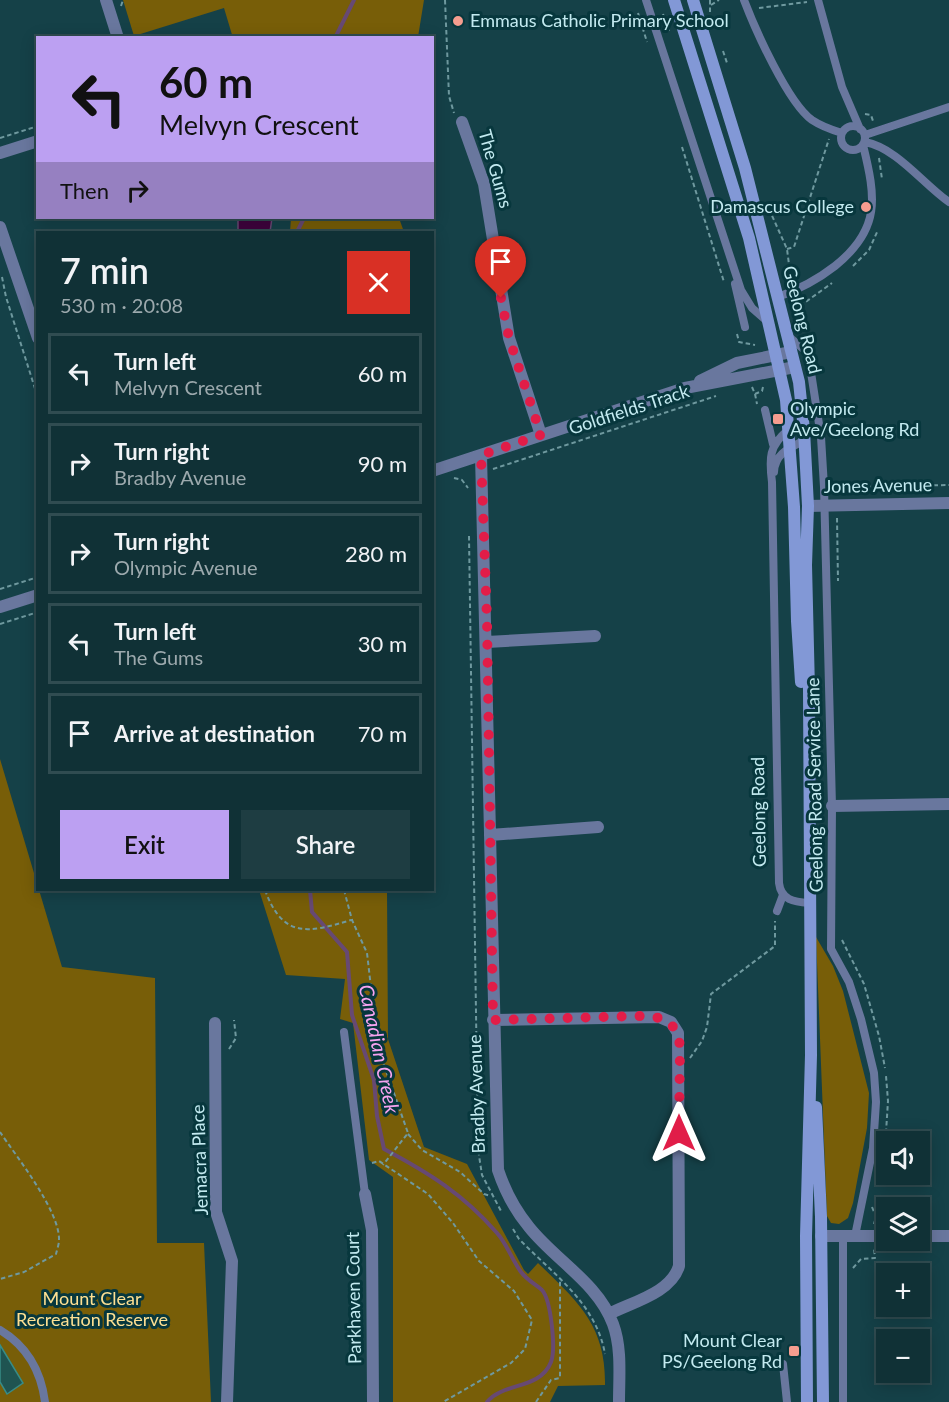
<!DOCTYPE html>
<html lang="en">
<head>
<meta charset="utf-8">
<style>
  body { margin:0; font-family:Lato,sans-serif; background:#1e3d42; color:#f1f3f6; height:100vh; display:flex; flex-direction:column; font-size:22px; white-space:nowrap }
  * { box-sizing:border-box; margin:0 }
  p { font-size:20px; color:#9ca9ad }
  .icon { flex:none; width:33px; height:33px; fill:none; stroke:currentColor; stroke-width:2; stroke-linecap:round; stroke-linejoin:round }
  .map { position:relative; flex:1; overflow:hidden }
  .sheet { position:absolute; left:36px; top:231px; width:398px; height:660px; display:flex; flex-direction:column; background:#103136; border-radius:0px; box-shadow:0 3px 15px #0003,0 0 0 2px #304c51 }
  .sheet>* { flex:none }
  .top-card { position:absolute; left:36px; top:36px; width:398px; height:183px; border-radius:0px; box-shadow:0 3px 15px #0003,0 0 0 2px #304c51; background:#bca0f2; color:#111; overflow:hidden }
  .tools { position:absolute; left:876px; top:1131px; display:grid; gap:12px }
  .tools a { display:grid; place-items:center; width:54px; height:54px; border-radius:0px; background:#103136; box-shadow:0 3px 15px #0003,0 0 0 2px #304c51; font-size:30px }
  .pin { position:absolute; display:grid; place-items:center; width:51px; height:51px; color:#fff; margin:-62px -26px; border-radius:50% 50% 50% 0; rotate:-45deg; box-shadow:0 0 6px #0007 }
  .pin .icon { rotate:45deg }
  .me { position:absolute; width:66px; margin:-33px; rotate:0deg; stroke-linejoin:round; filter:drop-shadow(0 0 4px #0008) }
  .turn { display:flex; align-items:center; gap:21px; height:126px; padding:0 24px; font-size:27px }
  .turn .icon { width:78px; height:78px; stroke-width:2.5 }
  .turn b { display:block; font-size:42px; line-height:51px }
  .then { display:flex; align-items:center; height:57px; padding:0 24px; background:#0003; gap:12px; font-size:22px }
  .round { display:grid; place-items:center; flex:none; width:63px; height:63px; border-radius:0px; background:#1e3d42 }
  .head { display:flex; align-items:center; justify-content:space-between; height:102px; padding:0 24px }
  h1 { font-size:36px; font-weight:600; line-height:45px }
  .action { display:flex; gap:12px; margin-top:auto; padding:12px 24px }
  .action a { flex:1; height:69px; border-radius:0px; background:#bca0f2; color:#111; font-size:24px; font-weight:600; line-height:69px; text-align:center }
  .action a+a { background:#1e3d42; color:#f1f3f6 }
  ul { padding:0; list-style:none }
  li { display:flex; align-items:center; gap:18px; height:81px; margin:0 12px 9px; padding:0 12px; border:3px solid #304c51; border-radius:0px }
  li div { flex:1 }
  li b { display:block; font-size:22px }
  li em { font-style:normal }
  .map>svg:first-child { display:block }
  .green { fill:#785e08 }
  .water { fill:#3f043e; stroke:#674973; stroke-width:1.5 }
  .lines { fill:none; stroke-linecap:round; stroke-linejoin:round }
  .stream { stroke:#674973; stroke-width:4 }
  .building { fill:#1f5451; stroke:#378c87; stroke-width:1.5 }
  .path { stroke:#6f999f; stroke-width:2; stroke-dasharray:4.5 3; stroke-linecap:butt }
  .service { stroke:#69779e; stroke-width:8 }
  .minor { stroke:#69779e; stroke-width:12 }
  .secondary { stroke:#8298d6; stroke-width:12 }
  .route { stroke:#e11d48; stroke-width:10; stroke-dasharray:0 18 }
  .poi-dot { fill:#f59d8f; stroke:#07373d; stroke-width:2 }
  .labels { text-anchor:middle; stroke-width:6; stroke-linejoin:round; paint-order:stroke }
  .poi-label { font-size:18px; fill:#c3eaf0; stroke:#07373d; text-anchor:start }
  .street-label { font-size:18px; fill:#c3eaf0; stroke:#07373d }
  .park-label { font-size:18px; fill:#fee092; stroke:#07373d }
  .water-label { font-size:20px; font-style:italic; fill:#f6a4f0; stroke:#07373d }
</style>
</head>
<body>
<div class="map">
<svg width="949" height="1402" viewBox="0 0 949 1402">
  <rect width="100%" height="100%" fill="#154148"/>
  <!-- green -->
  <path class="green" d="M123 0H424L418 37 233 38 224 8 134 36Z
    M291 218H399L404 232H290Z
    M0 759 62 967 155 978 157 1243H204L211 1402H0Z
    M259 890H387L388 1039 424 1147 467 1164 524 1270 528 1274 538 1263C578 1302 606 1325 605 1385L558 1386 550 1402H393V1177L369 1160 353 1023 340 1019 345 979 286 975Z
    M816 937 833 966 843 991 869 1093 867 1128 853 1203 848 1218 839 1224 831 1223 827 1216Z"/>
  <!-- water -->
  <path class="water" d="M238 218H272L270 232H238Z"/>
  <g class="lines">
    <!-- stream -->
    <path class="stream" d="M335 38 354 0
      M297 232 304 218
      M310 890 312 912 347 952 352 1015 374 1080 377 1116 384 1149C429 1173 463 1194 497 1233 507 1244 512 1260 521 1272 527 1280 535 1284 542 1290 551 1300 556 1349 551 1362 540 1390 503 1382 487 1402"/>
  </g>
  <!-- building -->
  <path class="building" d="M0 1345 23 1383 7 1394 0 1382Z"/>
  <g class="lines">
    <!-- path -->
    <path class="path" d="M445 0 449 96 454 113
      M711 5 719 0
      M121 6 123 0
      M759 8 807 2
      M710 12V0
      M638 13 647 42
      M663 14 669 31
      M723 51 727 63
      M865 114 871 115 873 121
      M0 138 38 126
      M682 147 724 282
      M879 158 882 179
      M769 209 787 249 791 280
      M787 249 794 247 829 139
      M853 266 869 250 878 230
      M2 277 6 297 38 398
      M800 306 832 283
      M796 316 800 306 797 300
      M737 334 739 342 755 345
      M805 335 814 344
      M752 387 755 394 762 391 763 387
      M755 394 757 404
      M493 469 716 396
      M454 478 462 480 468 488
      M836 487 949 485
      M837 518 838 581
      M469 536 478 1149 482 1175 501 1211
      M0 589 38 577
      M0 624 38 612
      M265 890C283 939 308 933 351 920
      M344 890 352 920 367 953 378 1048 408 1133 383 1165
      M842 940 864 984 879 1036 885 1068
      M229 1049 236 1038 234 1020
      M690 1058 702 1041 707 1027 711 994 775 946V921
      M0 1132C16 1156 60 1211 59 1240 59 1244 57 1250 56 1254L24 1272 0 1279
      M408 1134 422 1150 460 1172 484 1194 491 1196
      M885 1148 888 1101 886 1076
      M372 1163 379 1161 428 1194 453 1223 479 1261 514 1291 532 1320 525 1349 511 1363 443 1402
      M872 1207 876 1217 874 1224
      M513 1229 519 1239C553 1274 596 1303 605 1354
      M853 1268 861 1259 875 1258 874 1248
      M536 1402 551 1380 560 1378V1279"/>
    <!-- service -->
    <path class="service" d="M646 0 741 290 752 308 768 322
      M744 0C755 29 788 103 812 120 821 126 832 130 842 133
      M818 0 842 87 860 129
      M841 138a12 12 0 1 1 24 0a12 12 0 1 1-24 0Z
      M865 135 949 107
      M865 142C897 148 923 184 949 202
      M735 284 745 327
      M778 297C800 289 817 280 835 266 881 229 876 198 863 145
      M787 335 808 353 821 437 824 487 832 806 831 949 849 982 861 1019 874 1073 876 1102 873 1148 855 1236
      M765 410 773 444
      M804 430H788C769 446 769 458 772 482L779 883C781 900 794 902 809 903
      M774 472C775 453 790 448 805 440
      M777 911 783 895
      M344 1032 365 1194
      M0 1330C27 1346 41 1371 45 1402
      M783 1364 787 1402
      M843 1402V1236"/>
    <!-- minor -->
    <path class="minor" d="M106 0 118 38
      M462 122 484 184 509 338 541 435
      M0 153 38 141
      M0 227 38 338
      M700 381 737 363 791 352
      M481 455 498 1170C505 1191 515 1210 529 1227 555 1260 598 1283 613 1324 622 1348 619 1377 619 1402
      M432 471 685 388 795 367
      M808 506 949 503
      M0 607 38 595
      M487 642 595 636
      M832 806 949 804
      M490 835 598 827
      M493 1020 659 1017 671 1022 678 1033 679 1266C671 1293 632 1302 609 1314
      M215 1023 216 1212 232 1261 227 1402
      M365 1194 372 1230 373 1402
      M821 1236H886
      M920 1236H949"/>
    <!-- secondary -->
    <path class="secondary" d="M674 0 749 238 786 400 794 507 797 621 801 682
      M693 0 745 168 799 382 804 430 808 506 806 565 809 690 811 1055 806 1236 807 1402
      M816 1107 821 1217 823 1402"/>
  </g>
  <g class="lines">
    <!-- route -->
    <path class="route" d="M501 298 509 338 541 435 481 455 487 620 493 1020 643 1016C666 1017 676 1022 680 1046L679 1133"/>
  </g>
  <!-- markers -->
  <g class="poi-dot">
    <circle cx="458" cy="21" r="6"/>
    <circle cx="866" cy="207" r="6"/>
    <rect x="772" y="413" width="12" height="12" rx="3"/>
    <rect x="788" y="1345" width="12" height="12" rx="3"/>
  </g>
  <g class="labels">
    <!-- poi labels -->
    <g class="poi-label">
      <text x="470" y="27">Emmaus Catholic Primary School</text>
      <text x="854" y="213" text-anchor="end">Damascus College</text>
      <text x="790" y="415">Olympic<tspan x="790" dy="21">Ave/Geelong Rd</tspan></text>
      <text x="782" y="1347" text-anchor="end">Mount Clear<tspan x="782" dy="21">PS/Geelong Rd</tspan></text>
    </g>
    <!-- street labels -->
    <g class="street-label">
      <text transform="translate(495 169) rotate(74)" y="6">The Gums</text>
      <text transform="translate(802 320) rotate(76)" y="6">Geelong Road</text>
      <text transform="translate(629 410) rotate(-18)" y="6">Goldfields Track</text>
      <text transform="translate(878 486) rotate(-1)" y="6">Jones Avenue</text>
      <text transform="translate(815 785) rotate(-91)" y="6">Geelong Road Service Lane</text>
      <text transform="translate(759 812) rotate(-91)" y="6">Geelong Road</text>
      <text transform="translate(477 1094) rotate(-92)" y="6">Bradby Avenue</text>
      <text transform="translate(200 1160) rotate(-92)" y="6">Jemacra Place</text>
      <text transform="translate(354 1298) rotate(-91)" y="6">Parkhaven Court</text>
    </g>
    <!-- park labels -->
    <g class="park-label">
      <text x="92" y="1305">Mount Clear<tspan x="92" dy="21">Recreation Reserve</tspan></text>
    </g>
    <!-- water labels -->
    <g class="water-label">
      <text transform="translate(379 1049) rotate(78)" y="7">Canadian Creek</text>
    </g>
  </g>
</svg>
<div class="tools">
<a><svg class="icon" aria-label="sound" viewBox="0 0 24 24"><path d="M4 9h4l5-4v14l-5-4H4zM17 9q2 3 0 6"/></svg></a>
<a><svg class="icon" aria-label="layers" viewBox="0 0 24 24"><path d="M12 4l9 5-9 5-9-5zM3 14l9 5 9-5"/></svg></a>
<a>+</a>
<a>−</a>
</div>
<div class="pin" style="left:501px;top:298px;background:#d93025"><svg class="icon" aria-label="arrive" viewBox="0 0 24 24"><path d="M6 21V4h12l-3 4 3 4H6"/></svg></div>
<svg class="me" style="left:679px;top:1133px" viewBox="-20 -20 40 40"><path d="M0-17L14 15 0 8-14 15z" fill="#e11d48" stroke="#fff" stroke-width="4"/></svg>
<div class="top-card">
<div class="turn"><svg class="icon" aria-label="left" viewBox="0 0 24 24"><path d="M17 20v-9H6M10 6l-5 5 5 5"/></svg><div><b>60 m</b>Melvyn Crescent</div></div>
<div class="then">Then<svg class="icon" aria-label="right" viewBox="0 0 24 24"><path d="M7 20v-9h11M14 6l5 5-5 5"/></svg></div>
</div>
<section class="sheet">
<div class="head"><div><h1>7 min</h1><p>530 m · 20:08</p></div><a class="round" style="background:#d93025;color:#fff"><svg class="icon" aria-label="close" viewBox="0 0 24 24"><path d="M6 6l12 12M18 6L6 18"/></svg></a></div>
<ul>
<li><svg class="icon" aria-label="left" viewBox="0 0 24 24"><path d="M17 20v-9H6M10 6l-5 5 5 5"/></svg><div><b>Turn left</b><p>Melvyn Crescent</p></div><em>60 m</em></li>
<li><svg class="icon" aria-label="right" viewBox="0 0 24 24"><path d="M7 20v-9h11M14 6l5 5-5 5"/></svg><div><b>Turn right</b><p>Bradby Avenue</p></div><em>90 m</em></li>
<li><svg class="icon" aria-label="right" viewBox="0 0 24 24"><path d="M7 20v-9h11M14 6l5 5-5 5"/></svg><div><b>Turn right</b><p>Olympic Avenue</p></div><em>280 m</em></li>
<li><svg class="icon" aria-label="left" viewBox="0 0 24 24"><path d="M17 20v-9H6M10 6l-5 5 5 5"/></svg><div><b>Turn left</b><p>The Gums</p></div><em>30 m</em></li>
<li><svg class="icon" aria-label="arrive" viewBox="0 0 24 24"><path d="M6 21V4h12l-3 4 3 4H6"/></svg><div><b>Arrive at destination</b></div><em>70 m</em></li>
</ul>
<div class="action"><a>Exit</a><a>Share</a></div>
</section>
</div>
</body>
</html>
